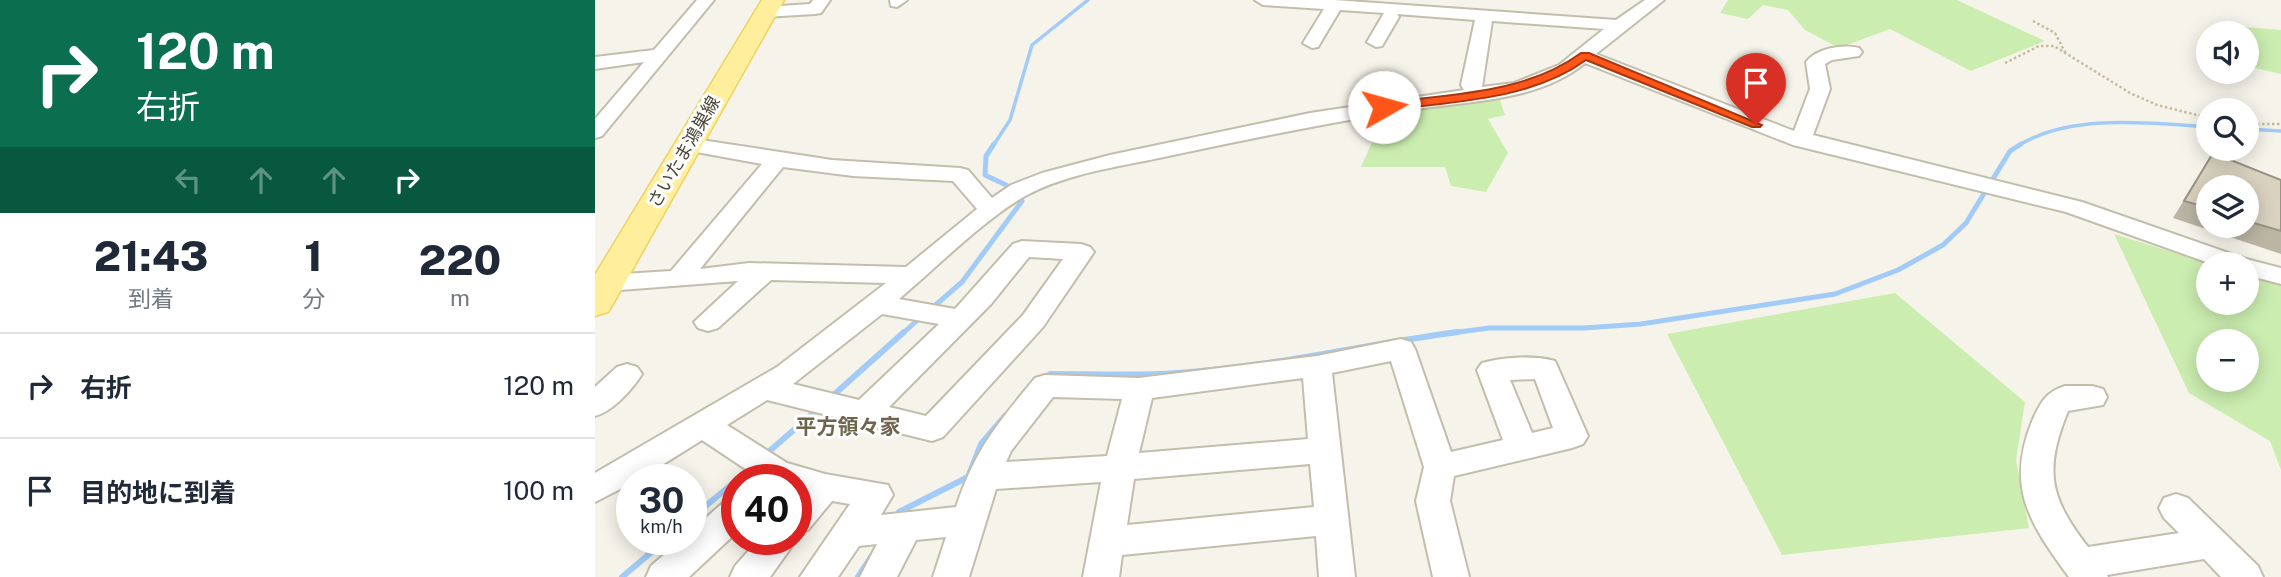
<!DOCTYPE html>
<html lang="ja">
<head>
<meta charset="utf-8">
<style>
  body { margin:0; font-family:"Public Sans","Noto Sans JP",sans-serif; background:#f6f6f7; color:#1f2937; height:100vh; display:flex; flex-direction:column; font-size:26px; white-space:nowrap }
  * { box-sizing:border-box; margin:0 }
  p { font-size:23px; color:#747a83 }
  .icon { flex:none; width:38px; height:38px; fill:none; stroke:currentColor; stroke-width:2; stroke-linecap:round; stroke-linejoin:round }
  .map { position:relative; flex:1; overflow:hidden }
  .sheet { display:flex; flex-direction:column; background:#fff; width:595px }
  .sheet>* { flex:none }
  .hud { background:#0b6e4f; color:#fff; overflow:hidden }
  .controls { position:absolute; left:1601px; top:21px; display:grid; gap:14px }
  .controls a { display:grid; place-items:center; width:63px; height:63px; border-radius:50%; background:#fff; box-shadow:0 4px 18px #0003; font-size:35px }
  .speed { position:absolute; left:21px; top:464px; display:flex; gap:14px; font-size:35px; font-weight:700; text-align:center }
  .speed>* { display:grid; place-content:center; width:91px; height:91px; border-radius:50%; background:#fff; box-shadow:0 4px 18px #0003; line-height:1 }
  .speed small { font-size:18px; font-weight:400 }
  .speed .limit { border:10px solid #d22; background:#fff; color:#111 }
  .pin { position:absolute; display:grid; place-items:center; width:60px; height:60px; color:#fff; margin:-72px -30px; border-radius:50% 50% 50% 0; rotate:-45deg; box-shadow:0 0 7px #0007 }
  .pin .icon { rotate:45deg }
  .me { position:absolute; width:77px; margin:-38px; rotate:83deg; stroke-linejoin:round; filter:drop-shadow(0 0 5px #0008) }
  .turn { display:flex; align-items:center; gap:24px; height:147px; padding:0 21px; font-size:32px }
  .turn .icon { width:91px; height:91px; stroke-width:2.5 }
  .turn b { display:block; font-size:49px; line-height:60px }
  .lanes { display:flex; align-items:center; height:66px; padding:0 21px; background:#0003; justify-content:center; gap:35px; direction:ltr }
  .lanes .off { opacity:.35 }
  .eta { display:flex; justify-content:space-evenly; align-items:center; height:119px; text-align:center }
  .eta b { font-size:42px; font-weight:800; line-height:49px }
  ul { padding:0; list-style:none }
  li { display:flex; align-items:center; gap:21px; height:105px; padding:0 21px; border-top:2px solid #e0e1e3 }
  li div { flex:1 }
  li b { display:block; font-size:26px }
  li em { font-style:normal }
  main { display:flex; flex:1; min-height:0 }
  .map>svg:first-child { display:block }
  .green { fill:#cbedb0; fill-rule:evenodd }
  .lines { fill:none; stroke-linecap:round; stroke-linejoin:round }
  .stream-far2 { stroke:#a3cbf7; stroke-width:3.5 }
  .stream-far1 { stroke:#a3cbf7; stroke-width:5 }
  .stream { stroke:#a3cbf7; stroke-width:6 }
  .minor-casing { stroke:#c3bdac; stroke-width:4 }
  .major-casing { stroke:#eed361; stroke-width:3 }
  .path { stroke:#c6bc9c; stroke-width:2.5; stroke-dasharray:2.5 2.5; stroke-linecap:butt }
  .minor { fill:#fff; fill-rule:evenodd }
  .major { fill:#ffee9b; fill-rule:evenodd }
  .wall { fill:#bbb5a4; fill-rule:evenodd }
  .building { fill:#d9d2bf; stroke:#989386; stroke-width:2 }
  .route { fill:#ff5519; stroke:#a63710; stroke-width:2 }
  .labels { text-anchor:middle; stroke-width:6; stroke-linejoin:round; paint-order:stroke }
  .street-label { font-size:18px; fill:#4b4637; stroke:#fff }
  .quarter-label { font-size:21px; font-weight:bold; fill:#6f654d; stroke:#fff }
</style>
</head>
<body>
<main>
<section class="sheet">
<div class="hud">
<div class="turn"><svg class="icon" aria-label="right" viewBox="0 0 24 24"><path d="M7 20v-9h11M14 6l5 5-5 5"/></svg><div><b>120 m</b>右折</div></div>
<div class="lanes"><svg class="icon off" aria-label="left" viewBox="0 0 24 24"><path d="M17 20v-9H6M10 6l-5 5 5 5"/></svg><svg class="icon off" aria-label="ahead" viewBox="0 0 24 24"><path d="M12 20V5M6 11l6-6 6 6"/></svg><svg class="icon off" aria-label="ahead" viewBox="0 0 24 24"><path d="M12 20V5M6 11l6-6 6 6"/></svg><svg class="icon" aria-label="right" viewBox="0 0 24 24"><path d="M7 20v-9h11M14 6l5 5-5 5"/></svg></div>
</div>
<div class="eta">
<div><b>21:43</b><p>到着</p></div>
<div><b>1</b><p>分</p></div>
<div><b>220</b><p>m</p></div>
</div>
<ul>
<li><svg class="icon" aria-label="right" viewBox="0 0 24 24"><path d="M7 20v-9h11M14 6l5 5-5 5"/></svg><div><b>右折</b></div><em>120 m</em></li>
<li><svg class="icon" aria-label="arrive" viewBox="0 0 24 24"><path d="M6 21V4h12l-3 4 3 4H6"/></svg><div><b>目的地に到着</b></div><em>100 m</em></li>
</ul>
</section>
<div class="map">
<svg width="1686" height="577" viewBox="0 0 1686 577">
  <rect width="100%" height="100%" fill="#f6f4ea"/>
  <!-- green -->
  <path class="green" d="M1133 0H1362L1450 41 1376 71 1295 29 1244 48 1210 30 1193 10 1168 5 1153 19 1125 13Z
    M1651 27 1686 30V74L1652 66V33H1626Z
    M905 100 910 115 893 119 913 153 891 192 856 186 850 167H766L790 112Z
    M1519 234 1616 264H1614V303H1652V275L1686 284V470L1675 441 1594 393ZM1614 341H1652V380H1614Z
    M1300 293 1430 402 1421 460 1434 528 1187 555 1072 334Z"/>
  <g class="lines">
    <!-- stream-far2 -->
    <path class="stream-far2" d="M1652 129 1686 131
      M398 146 415 120 437 45 493 0
      M1423 146C1474 113 1556 123 1614 127"/>
    <!-- stream-far1 -->
    <path class="stream-far1" d="M336 309 367 282 427 201 411 185 390 175 391 156 399 144
      M307 334 326 317
      M849 334 894 328H989L1046 324 1240 294 1303 270 1348 245 1371 223 1415 151 1426 144"/>
    <!-- stream -->
    <path class="stream" d="M450 378 455 374C497 374 541 376 583 373 677 367 770 344 863 332
      M234 399 309 332
      M171 454 224 408
      M142 480 155 468
      M96 518 142 480
      M300 519 304 512 373 477 386 444 410 416
      M27 577 72 539
      M263 577 276 557"/>
    <!-- minor casing -->
    <g class="minor-casing">
      <path id="minor" d="M102 0H119L7 136 0 138V119L49 62 0 69V57L59 50Z
        M218 0H235L226 13 220 14 170 17 162 12 170 7 215 4Z
        M295 0H312L302 7 296 6Z
        M660 0H739L1021 20 1050 0H1069L1001 54 1199 131 1215 89 1211 62C1222 48 1248 44 1264 48L1267 52 1264 56 1237 60 1230 64 1235 89 1218 135 1487 202 1651 259 1686 268V284L1652 275V264H1617L1471 212 1198 145 990 63C943 102 872 101 814 110 730 123 648 140 564 158 521 167 471 174 432 195 390 218 341 268 304 299L360 309 418 244 427 241 486 244 495 247 499 252 448 327 348 437 337 441 172 400 132 425 192 463 230 474 293 485 298 495 286 515 361 507C380 450 402 424 440 378L450 375 544 378 722 356 806 339 816 342 820 349 856 452 908 440 882 370 887 363C908 357 939 355 960 361L993 436 988 444 977 448 859 476 855 501 874 577H838L821 501 829 467 796 361 737 373 760 577H724L721 536 527 555 524 577H488L506 482 401 489 374 577H338L351 537 321 540 302 577H265L282 544 264 546 243 577H205L255 504 237 501 213 530 201 534V496L205 493 201 492V480H167L107 440 43 480H37V483L0 502V473L182 367 291 283 176 280 123 328 113 331 103 328 99 322 143 281 12 291 3 289 0 281 3 277 12 275 76 271 167 164 85 149 82 144 85 139 93 138 237 160 365 168 373 170 397 198 416 185 447 173 515 155 715 113 869 90 866 85 880 20 802 14 804 17 787 46 781 47 772 42 789 13 745 10 723 47 717 48 708 43 729 9 668 5ZM897 21 1009 29 964 65 919 83 887 87ZM188 167 258 176 358 181 382 209 311 267 154 263 105 269ZM434 257 468 259 428 315 331 416 294 407 396 304ZM287 314 344 324 264 400 198 384ZM708 378 713 439 544 453 557 398ZM940 379 958 428 937 433 915 380ZM458 397 527 399 512 456 411 462 416 451ZM715 464 719 507 532 525 539 479Z
        M32 364 42 367 47 374C37 390 18 411 0 416V387L22 367Z
        M1470 386H1497L1508 389 1512 397 1508 405 1473 411C1449 470 1454 497 1493 547L1584 533 1569 518 1564 508 1569 498 1581 494 1593 498 1663 566 1668 577H1626L1609 559 1512 575 1513 577H1474C1434 523 1410 486 1438 419 1446 402 1451 392 1470 386Z
        M142 497V532L94 577H51L56 566 87 539H96V531L130 501Z
        M201 537 202 539 175 577H135L140 566 164 539H201Z"/>
    </g>
    <!-- major casing -->
    <g class="major-casing">
      <path id="major" d="M167 0H189L18 304 13 312 0 316V275Z"/>
    </g>
    <!-- path -->
    <path class="path" d="M1438 21 1460 33 1470 52
      M1410 63 1444 46H1459L1535 93 1562 105 1614 118
      M1652 124H1686"/>
    <!-- minor -->
    <use href="#minor" class="minor"/>
    <!-- major -->
    <use href="#major" class="major"/>
  </g>
  <!-- wall -->
  <path class="wall" d="M1618 153 1686 180V254L1578 218ZM1614 187H1652V226H1614Z"/>
  <!-- building -->
  <path class="building" d="M1618 153 1686 180V231L1652 221V187H1614V208L1589 201Z"/>
  <!-- route -->
  <path class="route" d="M986 53H994L1167 125 1165 127H1157L991 60C935 101 856 101 789 111L783 107 789 103C856 94 930 94 986 53Z"/>
  <g class="labels">
    <!-- street labels -->
    <g class="street-label">
      <text transform="translate(89 152) rotate(-60)" y="6">さいたま鴻巣線</text>
    </g>
    <!-- quarter labels -->
    <g class="quarter-label">
      <text x="253" y="434">平方領々家</text>
    </g>
  </g>
</svg>
<div class="controls">
<a><svg class="icon" aria-label="sound" viewBox="0 0 24 24"><path d="M4 9h4l5-4v14l-5-4H4zM17 9q2 3 0 6"/></svg></a>
<a><svg class="icon" aria-label="search" viewBox="0 0 24 24"><circle cx="10" cy="10" r="6"/><path d="M15 15l6 6"/></svg></a>
<a><svg class="icon" aria-label="layers" viewBox="0 0 24 24"><path d="M12 4l9 5-9 5-9-5zM3 14l9 5 9-5"/></svg></a>
<a>+</a>
<a>−</a>
</div>
<div class="speed"><div>30<small>km/h</small></div><div class="limit">40</div></div>
<div class="pin" style="left:1161px;top:125px;background:#d93025"><svg class="icon" aria-label="arrive" viewBox="0 0 24 24"><path d="M6 21V4h12l-3 4 3 4H6"/></svg></div>
<svg class="me" style="left:789px;top:107px" viewBox="-20 -20 40 40"><circle r="19" fill="#fff"/><path d="M0-13L10 11 0 6-10 11z" fill="#ff5519"/></svg>
</div>
</main>
</body>
</html>
